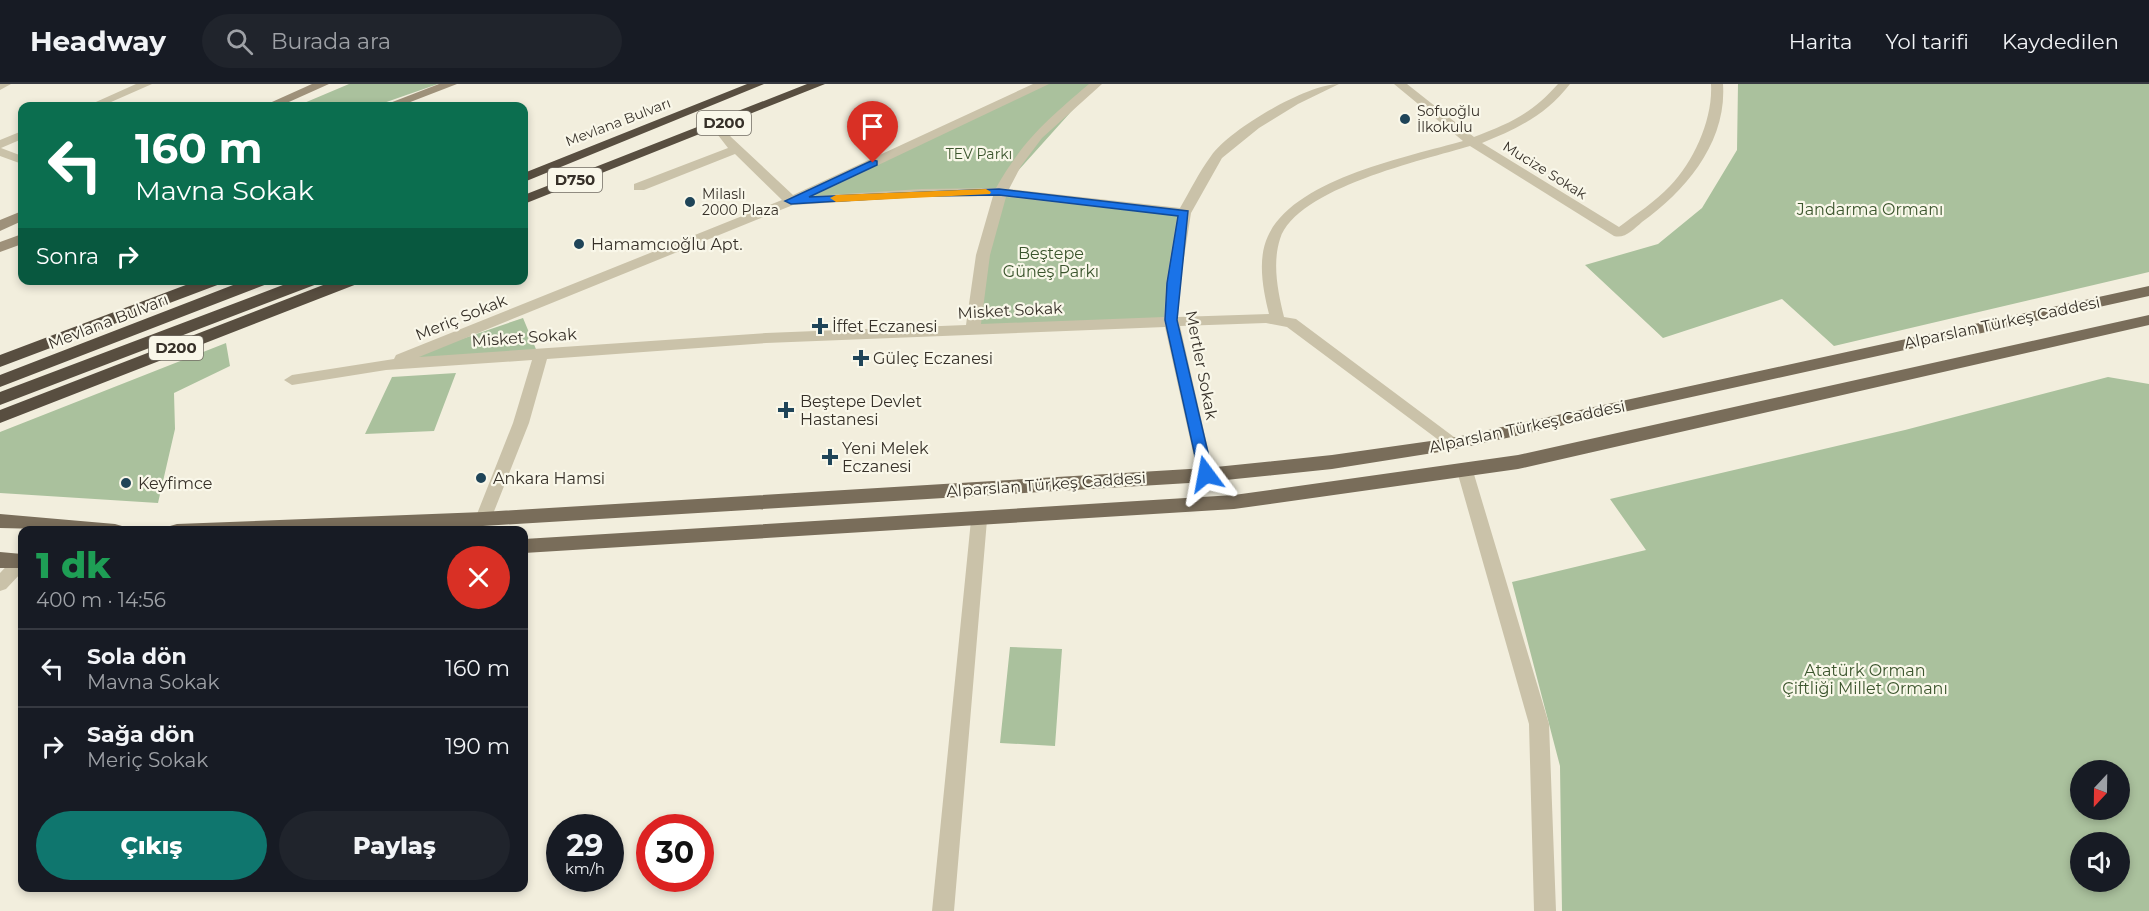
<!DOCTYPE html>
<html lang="tr">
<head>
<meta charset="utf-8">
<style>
  body { margin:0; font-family:Montserrat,sans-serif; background:#20242c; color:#f1f3f6; height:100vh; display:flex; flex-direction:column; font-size:22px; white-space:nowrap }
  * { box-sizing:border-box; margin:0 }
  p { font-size:20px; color:#9ea1a6 }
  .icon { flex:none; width:33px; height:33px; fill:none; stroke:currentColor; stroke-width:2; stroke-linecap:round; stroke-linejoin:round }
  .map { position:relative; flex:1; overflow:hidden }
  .panel { position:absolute; left:18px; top:442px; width:510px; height:366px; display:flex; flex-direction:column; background:#171b24; border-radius:12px; box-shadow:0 3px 9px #0003 }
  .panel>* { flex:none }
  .top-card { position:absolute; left:18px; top:18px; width:510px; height:183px; border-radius:12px; box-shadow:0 3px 9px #0003; background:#0b6e4f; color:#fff; overflow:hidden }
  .needle { width:39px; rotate:202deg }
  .buttons { position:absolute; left:2070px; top:676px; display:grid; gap:12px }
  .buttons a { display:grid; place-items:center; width:60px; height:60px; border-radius:50%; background:#171b24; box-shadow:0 3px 9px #0003; font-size:30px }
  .speed { position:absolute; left:546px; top:730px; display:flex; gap:12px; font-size:30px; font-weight:700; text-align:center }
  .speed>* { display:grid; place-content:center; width:78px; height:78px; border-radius:50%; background:#171b24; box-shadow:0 3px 9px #0003; line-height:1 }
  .speed small { font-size:15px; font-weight:400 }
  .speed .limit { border:9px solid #d22; background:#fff; color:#111 }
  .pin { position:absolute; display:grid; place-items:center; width:51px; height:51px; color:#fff; margin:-62px -26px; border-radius:50% 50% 50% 0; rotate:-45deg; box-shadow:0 0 6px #0007 }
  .pin .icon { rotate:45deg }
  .me { position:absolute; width:66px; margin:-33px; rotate:347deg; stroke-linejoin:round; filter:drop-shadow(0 0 4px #0008) }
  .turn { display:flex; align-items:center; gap:21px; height:126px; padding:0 18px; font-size:27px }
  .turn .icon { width:78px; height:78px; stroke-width:2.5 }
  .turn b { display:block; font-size:42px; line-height:51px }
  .then { display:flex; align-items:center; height:57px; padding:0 18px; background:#0003; gap:12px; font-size:22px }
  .round { display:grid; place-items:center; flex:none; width:63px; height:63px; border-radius:32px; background:#20242c }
  .overview { display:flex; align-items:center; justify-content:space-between; height:102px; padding:0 18px }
  h1 { font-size:36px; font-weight:800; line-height:45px; color:#1e9e55 }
  .action { display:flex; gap:12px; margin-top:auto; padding:12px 18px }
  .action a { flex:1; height:69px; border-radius:36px; background:#0f766e; color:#fff; font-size:24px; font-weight:800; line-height:69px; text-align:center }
  .action a+a { background:#20242c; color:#f1f3f6 }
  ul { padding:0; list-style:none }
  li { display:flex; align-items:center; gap:18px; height:78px; padding:0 18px; border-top:2px solid #363941 }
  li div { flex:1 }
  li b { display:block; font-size:22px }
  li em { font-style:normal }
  header { display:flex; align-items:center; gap:36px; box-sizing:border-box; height:84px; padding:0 30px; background:#171b24; border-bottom:2px solid #363941 }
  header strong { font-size:28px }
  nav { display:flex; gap:33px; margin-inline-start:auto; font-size:21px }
  .search { width:420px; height:54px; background:#20242c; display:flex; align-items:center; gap:15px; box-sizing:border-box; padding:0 21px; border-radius:33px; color:#9ea1a6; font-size:22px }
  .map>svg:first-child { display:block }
  .green { fill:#aac19d; fill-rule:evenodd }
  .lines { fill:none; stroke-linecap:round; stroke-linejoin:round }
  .street { fill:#cac2a9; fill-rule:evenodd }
  .secondary { fill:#9e917a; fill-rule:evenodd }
  .primary { fill:#796d5a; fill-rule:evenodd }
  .highway { fill:#584e40; fill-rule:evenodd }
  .route { fill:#1a73e8; stroke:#114b97; stroke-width:1.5 }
  .slow { fill:#f59e0b }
  .poi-dot { fill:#1f4458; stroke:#f9f7e9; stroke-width:2 }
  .labels { text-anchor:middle; stroke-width:4.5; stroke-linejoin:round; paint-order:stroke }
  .far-poi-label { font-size:14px; fill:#373129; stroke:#f9f7e9; text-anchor:start }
  .far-street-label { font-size:14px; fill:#373129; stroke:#f9f7e9 }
  .far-park-label { font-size:14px; fill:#3b552d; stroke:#f9f7e9 }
  .shield { fill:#f9f7e9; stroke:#716c63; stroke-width:1.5 }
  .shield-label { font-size:15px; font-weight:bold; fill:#373129 }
  .park-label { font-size:16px; fill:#3b552d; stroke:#f9f7e9 }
  .poi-label { font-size:16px; fill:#373129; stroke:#f9f7e9; text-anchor:start }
  .street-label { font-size:16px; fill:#373129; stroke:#f9f7e9 }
</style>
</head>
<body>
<header>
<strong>Headway</strong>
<div class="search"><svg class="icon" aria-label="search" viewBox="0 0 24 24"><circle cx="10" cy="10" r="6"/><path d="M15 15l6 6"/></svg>Burada ara</div>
<nav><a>Harita</a><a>Yol tarifi</a><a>Kaydedilen</a></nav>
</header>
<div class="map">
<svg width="2149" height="827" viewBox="0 0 2149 827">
  <rect width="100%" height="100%" fill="#f2eedd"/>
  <!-- green -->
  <path class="green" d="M349 0H438L375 22H297Z
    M1038 0H1096L999 108 1184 129 1171 236 973 246 999 108 791 117Z
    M1738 0H2149V188L1834 262 1782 215 1663 254 1585 181 1658 160 1702 124 1737 66Z
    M523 234 538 270 391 279Z
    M226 259 230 282 174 309 175 345 158 419 0 409V348Z
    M456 289 434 347 365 350 392 293Z
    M2108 293 2149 300V827H1562L1560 682 1512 498 1646 466 1610 415 1905 346ZM2080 687H2120V726H2080ZM2080 759H2120V798H2080Z
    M1010 563 1062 565 1055 662 1000 659Z"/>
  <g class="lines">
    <!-- street -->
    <path class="street" d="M0 0H11L0 6Z
      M136 0H152L102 22H87Z
      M1033 0H1049L813 112 921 105 996 104C1023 56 1048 35 1089 0H1102L1042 54 1021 82 1009 105 1180 124C1190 107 1199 88 1211 72 1230 45 1307 0 1339 0L1298 20 1259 44 1222 74 1191 129 1180 199 1178 233 1269 230C1263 206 1257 175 1268 152 1294 95 1407 73 1463 57L1394 0H1407L1474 53C1511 39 1531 30 1558 0H1570C1546 31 1517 45 1482 59L1619 143C1636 130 1655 118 1670 102 1694 77 1713 35 1711 0H1723C1727 58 1686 107 1642 138 1634 145 1625 155 1614 152L1470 62C1424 76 1296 104 1280 155 1272 180 1278 208 1284 233L1296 235 1458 356 1460 360 1452 366 1287 243 1266 239 1180 242 1214 391 1206 397 1198 391 1165 243 766 259 547 275 529 339 491 435 489 440H477L475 435 513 339 532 276 386 286 292 301 284 296 292 291 394 275 396 271 782 116 735 70 644 106H634V100L728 64 711 42 713 39H721L731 53 793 111ZM993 112 976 171 966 241 766 249 419 273 793 121 921 113ZM1006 113 1177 132 1166 199 1164 233 981 240 990 171Z
      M22 47V55L1 64 22 72V80L0 72V56Z
      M1465 381 1473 387 1549 640 1556 827H1534L1529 640 1457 387Z
      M979 429 985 431 987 436 954 827H932L971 436 973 431Z
      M22 470V488L6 505 0 507V489L16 472Z"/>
    <!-- secondary -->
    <path class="secondary" d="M312 0H329L280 22H263Z
      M439 0H457L400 22H382Z
      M22 127V137L0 147V136Z
      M22 150V160L0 168V158Z"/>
    <!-- primary -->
    <path class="primary" d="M2149 202V212L1452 366 1332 385 1206 398 483 442 362 447H168L170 442 177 440 483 428 1206 384 1332 371 1452 354Z
      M2149 231V241L1518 385 1234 425 524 469V455L1234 411 1518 371Z
      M0 430 115 440 122 442 124 447 0 444Z
      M0 468 22 470V484H0Z"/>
    <!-- highway -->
    <path class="highway" d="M747 0H764L524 98V89Z
      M807 0H825L524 120V111Z
      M199 196H222L220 200 0 283V271Z
      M246 196H269L267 200 0 303V291Z
      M296 196H319L317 200 0 321V308Z
      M336 196H359L357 200 0 339V326Z"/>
  </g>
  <!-- route -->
  <path class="route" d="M873 76 877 77V81L809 113 999 105 1188 127 1177 236 1213 390 1211 394 1206 396 1199 390 1165 236 1167 199 1178 132 999 111 921 112 791 120 785 117Z"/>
  <!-- slow -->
  <path class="slow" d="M986 105 991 108 990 110 836 118 830 114 836 111Z"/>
  <!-- markers -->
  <g class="poi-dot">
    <circle cx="1405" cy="35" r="6"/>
    <circle cx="690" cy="118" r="6"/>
    <circle cx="579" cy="160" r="6"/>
    <path d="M817 233h6v6h6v6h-6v6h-6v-6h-6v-6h6z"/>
    <path d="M858 265h6v6h6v6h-6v6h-6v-6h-6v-6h6z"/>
    <path d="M783 317h6v6h6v6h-6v6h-6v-6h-6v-6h6z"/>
    <path d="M827 364h6v6h6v6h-6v6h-6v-6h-6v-6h6z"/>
    <circle cx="481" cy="394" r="6"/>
    <circle cx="126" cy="399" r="6"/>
  </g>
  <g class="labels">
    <!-- far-poi labels -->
    <g class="far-poi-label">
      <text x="1417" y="32">Sofuoğlu<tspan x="1417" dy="16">İlkokulu</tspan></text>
      <text x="702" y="115">Milaslı<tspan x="702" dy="16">2000 Plaza</tspan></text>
    </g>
    <!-- far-street labels -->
    <g class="far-street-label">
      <text transform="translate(618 38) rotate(-21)" y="5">Mevlana Bulvarı</text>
      <text transform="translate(1545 86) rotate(32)" y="5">Mucize Sokak</text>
    </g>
    <!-- far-park labels -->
    <g class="far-park-label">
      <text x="979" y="75">TEV Parkı</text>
    </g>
    <!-- shield labels -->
    <g class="shield">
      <rect x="697" y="27" width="54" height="24" rx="4.5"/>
      <rect x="548" y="84" width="54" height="24" rx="4.5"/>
      <rect x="149" y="252" width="54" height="24" rx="4.5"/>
    </g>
    <g class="shield-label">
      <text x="724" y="44">D200</text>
      <text x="575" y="101">D750</text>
      <text x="176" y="269">D200</text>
    </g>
    <!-- park labels -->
    <g class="park-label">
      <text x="1870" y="131">Jandarma Ormanı</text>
      <text x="1051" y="175">Beştepe<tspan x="1051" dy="18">Güneş Parkı</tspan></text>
      <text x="1865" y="592">Atatürk Orman<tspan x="1865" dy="18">Çiftliği Millet Ormanı</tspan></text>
    </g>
    <!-- poi labels -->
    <g class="poi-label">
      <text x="591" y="166">Hamamcıoğlu Apt.</text>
      <text x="832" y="248">İffet Eczanesi</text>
      <text x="873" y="280">Güleç Eczanesi</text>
      <text x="800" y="323">Beştepe Devlet<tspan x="800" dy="18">Hastanesi</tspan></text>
      <text x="842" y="370">Yeni Melek<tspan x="842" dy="18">Eczanesi</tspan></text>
      <text x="493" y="400">Ankara Hamsi</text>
      <text x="138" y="405">Keyfimce</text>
    </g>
    <!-- street labels -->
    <g class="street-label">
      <text transform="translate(1010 226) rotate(-3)" y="6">Misket Sokak</text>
      <text transform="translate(461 233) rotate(-22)" y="6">Meriç Sokak</text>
      <text transform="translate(108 237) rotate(-21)" y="6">Mevlana Bulvarı</text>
      <text transform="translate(2002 238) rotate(-12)" y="6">Alparslan Türkeş Caddesi</text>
      <text transform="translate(524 253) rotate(-4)" y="6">Misket Sokak</text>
      <text transform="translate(1202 281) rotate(79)" y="6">Mertler Sokak</text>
      <text transform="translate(1527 342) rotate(-12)" y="6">Alparslan Türkeş Caddesi</text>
      <text transform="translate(1046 400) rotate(-4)" y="6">Alparslan Türkeş Caddesi</text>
    </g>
  </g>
</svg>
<div class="buttons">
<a><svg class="needle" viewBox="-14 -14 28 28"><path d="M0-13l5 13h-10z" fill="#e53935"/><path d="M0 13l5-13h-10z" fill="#9ea1a6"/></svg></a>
<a><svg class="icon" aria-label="sound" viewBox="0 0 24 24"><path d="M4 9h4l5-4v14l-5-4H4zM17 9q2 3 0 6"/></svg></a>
</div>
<div class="speed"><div>29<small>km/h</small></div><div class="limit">30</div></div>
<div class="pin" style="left:873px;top:79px;background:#d93025"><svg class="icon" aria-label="arrive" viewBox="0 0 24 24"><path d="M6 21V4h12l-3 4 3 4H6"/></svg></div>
<svg class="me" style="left:1206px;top:390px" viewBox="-20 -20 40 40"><path d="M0-17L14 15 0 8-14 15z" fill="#1a73e8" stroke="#fff" stroke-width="4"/></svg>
<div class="top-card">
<div class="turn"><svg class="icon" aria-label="left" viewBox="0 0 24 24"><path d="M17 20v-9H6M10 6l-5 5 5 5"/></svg><div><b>160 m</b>Mavna Sokak</div></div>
<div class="then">Sonra<svg class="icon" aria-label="right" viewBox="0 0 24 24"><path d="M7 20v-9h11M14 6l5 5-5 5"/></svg></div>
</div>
<section class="panel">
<div class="overview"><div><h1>1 dk</h1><p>400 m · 14:56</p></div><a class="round" style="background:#d93025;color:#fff"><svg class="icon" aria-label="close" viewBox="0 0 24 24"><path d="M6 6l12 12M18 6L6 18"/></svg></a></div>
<ul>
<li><svg class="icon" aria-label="left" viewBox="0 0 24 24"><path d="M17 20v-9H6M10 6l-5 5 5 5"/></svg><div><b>Sola dön</b><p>Mavna Sokak</p></div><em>160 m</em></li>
<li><svg class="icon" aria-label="right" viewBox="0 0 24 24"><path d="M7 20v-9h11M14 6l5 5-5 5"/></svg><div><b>Sağa dön</b><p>Meriç Sokak</p></div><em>190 m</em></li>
</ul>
<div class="action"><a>Çıkış</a><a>Paylaş</a></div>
</section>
</div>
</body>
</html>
